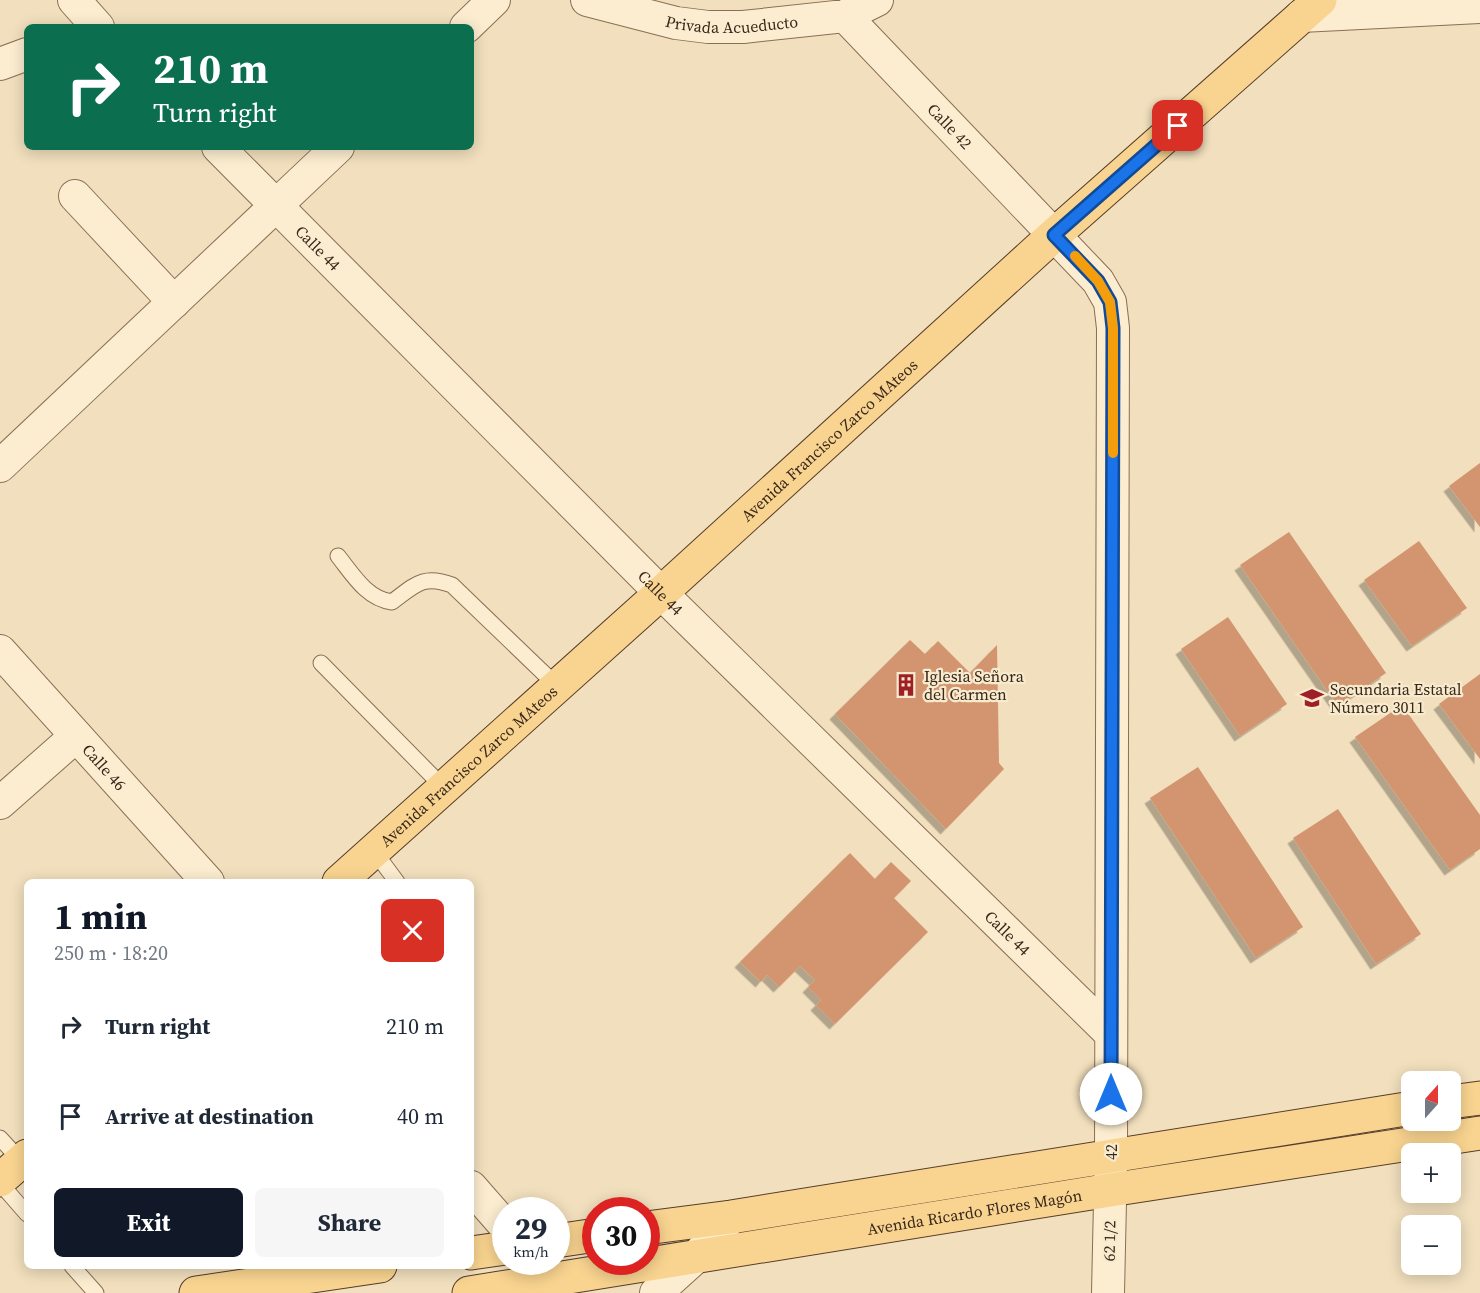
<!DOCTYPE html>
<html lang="en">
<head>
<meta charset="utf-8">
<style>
  body { margin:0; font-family:"Source Serif 4",serif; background:#f6f6f7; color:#1f2937; height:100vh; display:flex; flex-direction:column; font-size:22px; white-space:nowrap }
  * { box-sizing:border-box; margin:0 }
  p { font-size:20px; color:#747a83 }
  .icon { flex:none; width:33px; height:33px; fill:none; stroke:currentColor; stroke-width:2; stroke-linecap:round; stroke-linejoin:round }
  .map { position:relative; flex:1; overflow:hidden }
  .sheet { position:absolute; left:24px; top:879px; width:450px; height:390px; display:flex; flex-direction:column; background:#fff; border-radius:9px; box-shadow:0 3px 15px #0003 }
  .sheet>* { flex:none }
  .guide { position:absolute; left:24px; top:24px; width:450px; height:126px; border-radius:9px; box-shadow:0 3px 15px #0003; background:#0b6e4f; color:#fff; overflow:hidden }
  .needle { width:39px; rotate:21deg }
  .tools { position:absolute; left:1401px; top:1071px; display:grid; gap:12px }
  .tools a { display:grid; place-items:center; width:60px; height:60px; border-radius:9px; background:#fff; box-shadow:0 3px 15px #0003; font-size:30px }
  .speed { position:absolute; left:492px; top:1197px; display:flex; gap:12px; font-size:30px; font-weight:700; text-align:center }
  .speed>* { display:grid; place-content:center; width:78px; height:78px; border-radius:50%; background:#fff; box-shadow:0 3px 15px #0003; line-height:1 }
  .speed small { font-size:15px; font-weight:400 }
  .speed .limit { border:9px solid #d22; background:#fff; color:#111 }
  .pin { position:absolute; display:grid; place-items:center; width:51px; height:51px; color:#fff; margin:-26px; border-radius:12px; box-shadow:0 3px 9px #0006 }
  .me { position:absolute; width:66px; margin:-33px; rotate:0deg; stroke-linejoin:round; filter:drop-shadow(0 0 4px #0008) }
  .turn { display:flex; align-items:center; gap:21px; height:126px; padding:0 30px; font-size:27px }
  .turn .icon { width:78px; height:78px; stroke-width:2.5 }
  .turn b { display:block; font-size:42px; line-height:51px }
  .round { display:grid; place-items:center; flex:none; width:63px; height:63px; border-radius:9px; background:#f6f6f7 }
  .summary { display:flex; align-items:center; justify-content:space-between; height:102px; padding:0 30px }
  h1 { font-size:36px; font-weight:700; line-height:45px; color:#111827 }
  .primary-button { display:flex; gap:12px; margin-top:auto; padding:12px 30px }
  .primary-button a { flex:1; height:69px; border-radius:9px; background:#111827; color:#fff; font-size:24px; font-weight:700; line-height:69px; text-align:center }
  .primary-button a+a { background:#f6f6f7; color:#1f2937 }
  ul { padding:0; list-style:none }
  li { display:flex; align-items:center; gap:18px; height:90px; padding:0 30px }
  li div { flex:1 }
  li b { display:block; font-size:22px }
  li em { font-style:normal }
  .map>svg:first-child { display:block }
  .building { fill:#d3946f; filter:url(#shadow) }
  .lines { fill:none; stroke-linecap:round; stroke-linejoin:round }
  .service-casing { stroke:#8a6f55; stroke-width:17 }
  .minor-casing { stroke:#8a6f55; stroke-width:34 }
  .primary-casing { stroke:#573d2a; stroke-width:35 }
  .service { stroke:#fcedd0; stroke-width:15 }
  .minor { stroke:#fcedd0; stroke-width:32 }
  .primary { stroke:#f9d490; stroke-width:33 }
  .route-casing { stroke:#114b97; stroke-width:15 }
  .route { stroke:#1a73e8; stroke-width:10 }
  .slow { stroke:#f59e0b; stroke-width:10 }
  .labels { text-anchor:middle; stroke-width:4.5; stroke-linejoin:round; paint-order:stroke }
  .street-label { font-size:16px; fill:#38281b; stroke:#f8eacd }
  .poi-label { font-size:16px; fill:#38281b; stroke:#f8eacd; text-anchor:start }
</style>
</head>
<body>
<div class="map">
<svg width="1480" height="1293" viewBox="0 0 1480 1293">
  <defs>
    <filter id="shadow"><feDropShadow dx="-5.5" dy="5.5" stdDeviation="0" flood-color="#0004"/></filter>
  </defs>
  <rect width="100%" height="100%" fill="#f1dfbd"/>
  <!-- building -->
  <path class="building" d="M1480 463V527L1449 486Z
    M1289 532 1386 673 1338 706 1240 565Z
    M1419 541 1467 608 1412 646 1364 580Z
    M1228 617 1287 704 1240 736 1181 649Z
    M910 640 925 654 938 641 970 673 997 645 999 763 1004 769 946 829 835 714Z
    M1480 674V759L1439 704Z
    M1402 705 1480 815V849L1450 870 1355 737Z
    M1198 767 1303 927 1256 958 1150 798Z
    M1338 809 1421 934 1376 964 1293 838Z
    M850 853 875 879 891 862 911 881 894 898 928 932 835 1024 816 1005 821 1000 808 987 815 980 800 966 779 987 767 975 761 982 740 962Z"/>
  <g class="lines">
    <!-- service casing -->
    <g class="service-casing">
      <path id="service" d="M338 556C353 575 367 599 392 602 415 585 423 574 452 585L557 686
        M321 663 444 788
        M374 851 397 882
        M0 1138 21 1161
        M0 1183 27 1214
        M72 1266 96 1293"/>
    </g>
    <!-- minor casing -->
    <g class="minor-casing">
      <g id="minor">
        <path d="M74 0 98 27"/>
        <path id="s1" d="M587 0 676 23 708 27H743L845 16 877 0"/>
        <path id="s2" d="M845 16 1098 281 1110 302 1113 328 1111 1155 1108 1293"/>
        <path d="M1301 16 1480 7"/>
        <path d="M466 27 494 0"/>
        <path d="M0 64 27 54"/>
        <path id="s3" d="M218 147 661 593 1110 1033"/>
        <path d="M75 196 174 302"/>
        <path d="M0 466 338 147"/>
        <path id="s4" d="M0 651 208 882"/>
        <path d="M0 803 76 736"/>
        <path d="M471 1187 506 1227"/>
        <path d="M656 1293 697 1256 731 1217"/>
      </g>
    </g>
    <!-- primary casing -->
    <g class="primary-casing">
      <g id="primary">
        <path id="s5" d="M339 882 661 593 1054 235 1320 0"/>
        <path d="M1450 1102 1480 1098"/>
        <path d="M0 1180 27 1156"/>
        <path d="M646 1228 731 1217 1412 1108"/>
        <path d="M556 1241 596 1235"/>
        <path d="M471 1253 506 1248"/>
        <path d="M196 1293 380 1266"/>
        <path id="s6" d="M469 1293 1110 1190 1480 1133"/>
      </g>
    </g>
    <!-- service -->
    <use href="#service" class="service"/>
    <!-- minor -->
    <use href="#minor" class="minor"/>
    <!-- primary -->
    <use href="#primary" class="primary"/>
  </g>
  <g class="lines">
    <!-- route casing -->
    <g class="route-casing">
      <path id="route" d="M1111 1094 1113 328 1110 302 1098 281 1054 235 1178 126"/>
    </g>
    <!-- route -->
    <use href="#route" class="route"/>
    <!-- slow -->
    <path class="slow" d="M1075 256 1098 281 1110 302 1113 328V453"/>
  </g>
  <!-- icons -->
  <defs>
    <g id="building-bare" transform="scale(1.8)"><path d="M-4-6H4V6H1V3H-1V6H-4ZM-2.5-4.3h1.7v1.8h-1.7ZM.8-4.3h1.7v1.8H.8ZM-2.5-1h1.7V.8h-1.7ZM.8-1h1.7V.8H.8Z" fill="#9e2026" stroke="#f8eacd" stroke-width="2.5" paint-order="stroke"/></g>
    <g id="school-bare" transform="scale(1.8)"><path d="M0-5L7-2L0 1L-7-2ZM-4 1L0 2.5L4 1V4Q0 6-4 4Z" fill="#9e2026" stroke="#f8eacd" stroke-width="2.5" paint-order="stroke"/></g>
  </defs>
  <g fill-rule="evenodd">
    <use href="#building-bare" x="906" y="685"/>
    <use href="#school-bare" x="1312" y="698"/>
  </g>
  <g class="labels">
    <!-- street labels -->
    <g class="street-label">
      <text dy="6" stroke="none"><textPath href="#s1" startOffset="148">Privada Acueducto</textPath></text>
      <text dy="6" stroke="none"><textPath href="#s2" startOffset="152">Calle 42</textPath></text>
      <text dy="6" stroke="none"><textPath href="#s3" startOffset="142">Calle 44</textPath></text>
      <text dy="6" stroke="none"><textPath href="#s5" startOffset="660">Avenida Francisco Zarco MAteos</textPath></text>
      <text dy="6" stroke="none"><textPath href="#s3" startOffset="628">Calle 44</textPath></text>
      <text dy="6" stroke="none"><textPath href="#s5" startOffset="174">Avenida Francisco Zarco MAteos</textPath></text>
      <text dy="6" stroke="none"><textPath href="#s4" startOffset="156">Calle 46</textPath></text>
      <text dy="6" stroke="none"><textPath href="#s3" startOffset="1114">Calle 44</textPath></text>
      <text transform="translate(1111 1152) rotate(-90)" y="6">42</text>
      <text dy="6" stroke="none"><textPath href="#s6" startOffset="512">Avenida Ricardo Flores Magón</textPath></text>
      <text transform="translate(1109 1241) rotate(-89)" y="6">62 1/2</text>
    </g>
    <!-- poi labels -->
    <g class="poi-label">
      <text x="924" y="682">Iglesia Señora<tspan x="924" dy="18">del Carmen</tspan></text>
      <text x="1330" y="695">Secundaria Estatal<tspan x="1330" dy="18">Número 3011</tspan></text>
    </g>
  </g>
</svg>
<div class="tools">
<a><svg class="needle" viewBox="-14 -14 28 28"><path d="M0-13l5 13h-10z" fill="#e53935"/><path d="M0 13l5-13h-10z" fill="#747a83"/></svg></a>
<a>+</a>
<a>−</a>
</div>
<div class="speed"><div>29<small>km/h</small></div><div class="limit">30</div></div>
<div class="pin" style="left:1178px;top:126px;background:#d93025"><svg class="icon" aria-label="arrive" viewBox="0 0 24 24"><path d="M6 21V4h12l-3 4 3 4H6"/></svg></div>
<svg class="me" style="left:1111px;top:1094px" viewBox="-20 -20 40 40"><circle r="19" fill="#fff"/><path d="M0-13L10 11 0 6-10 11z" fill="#1a73e8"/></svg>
<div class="guide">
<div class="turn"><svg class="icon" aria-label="right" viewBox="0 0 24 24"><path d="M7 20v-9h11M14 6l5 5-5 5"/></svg><div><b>210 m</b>Turn right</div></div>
</div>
<section class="sheet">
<div class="summary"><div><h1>1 min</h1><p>250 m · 18:20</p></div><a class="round" style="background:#d93025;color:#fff"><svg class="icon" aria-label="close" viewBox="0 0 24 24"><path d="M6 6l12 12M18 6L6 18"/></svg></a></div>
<ul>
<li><svg class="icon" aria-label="right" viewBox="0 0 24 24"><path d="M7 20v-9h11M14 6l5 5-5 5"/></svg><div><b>Turn right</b></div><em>210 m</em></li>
<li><svg class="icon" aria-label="arrive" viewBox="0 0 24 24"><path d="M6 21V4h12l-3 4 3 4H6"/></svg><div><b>Arrive at destination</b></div><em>40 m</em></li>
</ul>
<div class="primary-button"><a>Exit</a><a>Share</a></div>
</section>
</div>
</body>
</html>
